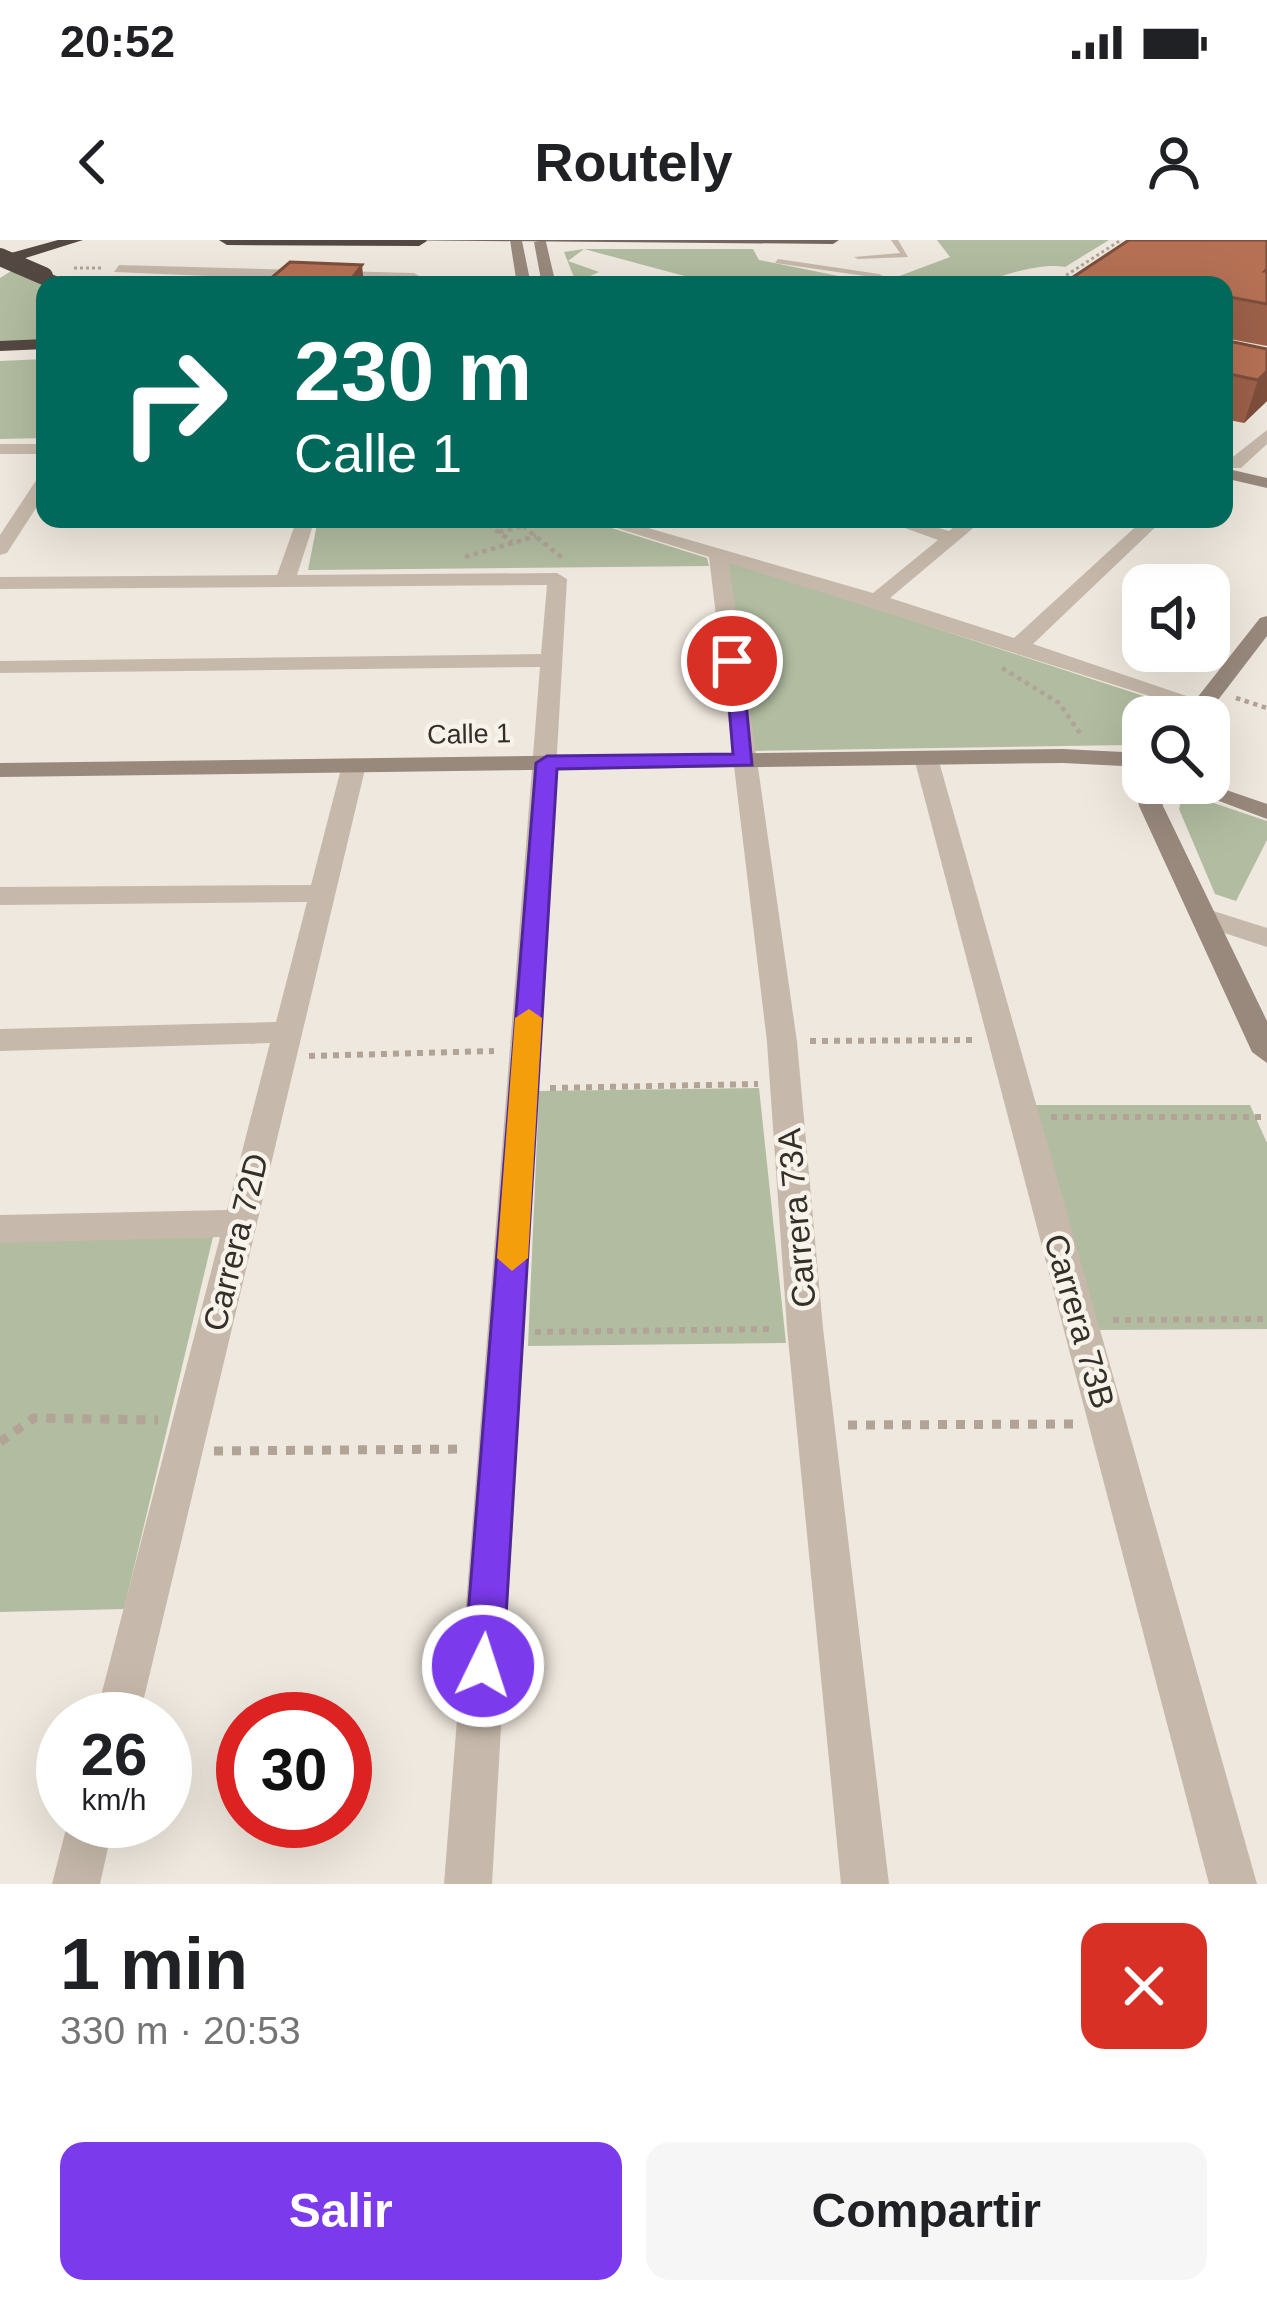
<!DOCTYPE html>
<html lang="es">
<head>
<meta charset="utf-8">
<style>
  body { margin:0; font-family:Arial,sans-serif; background:#f6f6f6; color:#202124; height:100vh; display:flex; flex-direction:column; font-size:45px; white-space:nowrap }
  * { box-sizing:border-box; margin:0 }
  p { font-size:39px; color:#757577 }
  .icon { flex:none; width:66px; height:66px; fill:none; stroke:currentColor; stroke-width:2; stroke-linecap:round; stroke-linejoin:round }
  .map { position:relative; height:1644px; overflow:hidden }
  .details { display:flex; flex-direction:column; background:#fff; flex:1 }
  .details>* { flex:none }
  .guide { position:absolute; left:36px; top:36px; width:1197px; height:252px; border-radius:24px; box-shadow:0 12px 48px #0002; background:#00695c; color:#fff; overflow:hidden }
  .tools { position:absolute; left:1122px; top:324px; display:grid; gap:24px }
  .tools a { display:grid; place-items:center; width:108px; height:108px; border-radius:24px; background:#fff; box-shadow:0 12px 48px #0002; font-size:60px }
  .speed { position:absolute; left:36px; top:1452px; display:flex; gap:24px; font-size:60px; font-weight:700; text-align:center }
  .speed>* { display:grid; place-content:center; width:156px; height:156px; border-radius:50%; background:#fff; box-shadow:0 12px 48px #0002; line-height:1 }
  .speed small { font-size:30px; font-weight:400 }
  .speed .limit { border:18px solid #d22; background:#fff; color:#111 }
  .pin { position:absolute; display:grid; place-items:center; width:102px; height:102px; color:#fff; margin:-51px; border:6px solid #fff; border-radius:50%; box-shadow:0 3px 12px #0007 }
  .me { position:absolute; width:132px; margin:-66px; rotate:4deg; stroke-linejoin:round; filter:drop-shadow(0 0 9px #0008) }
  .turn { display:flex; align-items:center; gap:42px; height:252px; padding:0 60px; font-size:54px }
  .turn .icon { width:156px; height:156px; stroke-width:2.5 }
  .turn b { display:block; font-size:84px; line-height:102px }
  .round { display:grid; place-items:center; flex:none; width:126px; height:126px; border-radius:24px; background:#f6f6f6 }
  .summary { display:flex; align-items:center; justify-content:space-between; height:204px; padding:0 60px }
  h1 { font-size:72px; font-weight:700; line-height:90px }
  .cta { display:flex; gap:24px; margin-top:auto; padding:24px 60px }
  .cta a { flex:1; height:138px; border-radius:24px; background:#7c3aed; color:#fff; font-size:48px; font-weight:700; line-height:138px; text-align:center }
  .cta a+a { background:#f6f6f6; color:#202124 }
  .status { display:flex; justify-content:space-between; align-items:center; height:84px; padding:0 60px; background:#fff; direction:ltr }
  .status svg { height:33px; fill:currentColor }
  header { display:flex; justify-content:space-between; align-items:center; height:156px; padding:0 60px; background:#fff; font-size:54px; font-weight:700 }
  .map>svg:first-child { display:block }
  .green { fill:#b1bca0 }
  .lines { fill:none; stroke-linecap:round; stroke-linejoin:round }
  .path-far3 { stroke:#b1a396; stroke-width:3; stroke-dasharray:3 3; stroke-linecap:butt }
  .path-far2 { stroke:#b1a396; stroke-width:4.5; stroke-dasharray:4.5 4.5; stroke-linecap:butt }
  .path-far1 { stroke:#b1a396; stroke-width:6; stroke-dasharray:6 6; stroke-linecap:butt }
  .path { stroke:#b1a396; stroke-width:9; stroke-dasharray:9 9; stroke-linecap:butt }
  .lane { fill:#c6b9ab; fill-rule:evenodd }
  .street { fill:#c6b9ab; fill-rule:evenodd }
  .secondary { fill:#99897d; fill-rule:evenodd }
  .primary { fill:#75665d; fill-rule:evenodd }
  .highway { fill:#544842; fill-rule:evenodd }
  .highway-bridge { stroke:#544842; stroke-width:18 }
  .wall { fill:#9d6149 }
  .shaded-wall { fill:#7f4f3c }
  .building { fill:#b67155; stroke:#7f4f3c; stroke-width:3 }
  .route { fill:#7c3aed; stroke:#51269a; stroke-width:3 }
  .slow { fill:#f59e0b }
  .labels { text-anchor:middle; stroke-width:9; stroke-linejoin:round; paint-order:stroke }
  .far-street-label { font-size:27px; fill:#352e29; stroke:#f7f2ea }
  .street-label { font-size:33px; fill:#352e29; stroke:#f7f2ea }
</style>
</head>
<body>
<div class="status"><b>20:52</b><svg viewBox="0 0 49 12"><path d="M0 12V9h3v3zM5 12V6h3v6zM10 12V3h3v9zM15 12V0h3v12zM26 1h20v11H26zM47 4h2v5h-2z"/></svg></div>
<header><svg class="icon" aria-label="back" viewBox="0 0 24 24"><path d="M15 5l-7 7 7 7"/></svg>Routely<svg class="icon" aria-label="person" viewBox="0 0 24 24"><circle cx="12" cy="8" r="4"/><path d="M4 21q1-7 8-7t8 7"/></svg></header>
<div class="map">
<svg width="1267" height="1644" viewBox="0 0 1267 1644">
  <rect width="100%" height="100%" fill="#efe8de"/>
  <!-- green -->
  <path class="green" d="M937 0H1109L1065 27C1042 22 1001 35 980 45H718L584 9 568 21 599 32 577 42 586 45H577L564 12 584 9H753L759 20 878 44 950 17Z
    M16 28 55 45H45V101L0 104V38Z
    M45 119V198L0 199V121Z
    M318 279H583L707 318 709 326 308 330Z
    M727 320 1159 461 1127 505 752 511Z
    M1193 556 1267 581V600L1236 661 1215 654 1179 569 1182 557Z
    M759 848 786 1103 528 1106 539 851Z
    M1032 865H1250L1267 903V1089L1094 1090Z
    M213 997 124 1369 0 1372V1001Z"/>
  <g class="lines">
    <!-- path-far3 -->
    <path class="path-far3" d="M74 28H103
      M1051 45 1121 0"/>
    <!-- path-far2 -->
    <path class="path-far2" d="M481 279 512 302
      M561 279 575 284
      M523 286 565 320
      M499 292 552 279
      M465 317 536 296
      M1002 428 1059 463 1082 496
      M1236 458 1267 468"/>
    <!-- path-far1 -->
    <path class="path-far1" d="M810 801 976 800
      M309 816 494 811
      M550 848 758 844
      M1051 877H1267
      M1113 1080 1267 1079
      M535 1092 774 1089"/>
    <!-- path -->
    <path class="path" d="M848 1185 1075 1184
      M0 1202 34 1178 158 1180
      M214 1211 465 1209"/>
    <!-- lane -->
    <path class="lane" d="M891 0H898L908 17 858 19 854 17 900 13Z
      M778 19 879 34 883 36 879 38 775 23Z"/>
    <!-- street -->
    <path class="street" d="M119 25 414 33 421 37V45L114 32Z
      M1267 190V204L1241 228H1229V220Z
      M0 204H45V214H0Z
      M45 235V254L7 313 0 315V295L39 236Z
      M297 279H315L297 335 557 333 567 339 492 1644H444L540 427 0 433V421L541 414 547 345 0 349V337L277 335Z
      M588 279H617L873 353 938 300 880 279H909L949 291 964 279H984L890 358 1014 398 1144 279H1164L1033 404 1213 465 1210 470H1194L729 323 797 802 823 1088 889 1644H841L787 1088 767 802 709 317Z
      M926 511 938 518 1257 1644H1209L914 518Z
      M354 518 366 525 139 1479H95L220 997 0 1003V975L227 970 270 803 0 811V789L276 782 307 662 0 665V647L311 645 342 525Z
      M1204 668 1267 688V707L1194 683 1191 677Z
      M68 1581H114L100 1644H52Z"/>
    <!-- secondary -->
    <path class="secondary" d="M510 0 522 1 531 45H517Z
      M545 0 546 2 556 45H542L534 2Z
      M1224 228 1267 238V248L1224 238Z
      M1267 376V396L1205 477H1182L1260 378Z
      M1063 509 1143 513V527L1063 523 0 537V523Z
      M1143 537V543H1159L1163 566 1267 781V823L1252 812 1139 566 1135 543Z
      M1171 543H1206L1267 564V579Z"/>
    <!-- primary -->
    <path class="primary" d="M381 0H839L833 4Z"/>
    <!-- highway -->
    <path class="highway" d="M58 0H83L0 26V16Z
      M219 0H426L427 1 419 6 227 5Z
      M44 31 71 42 73 45 38 39Z
      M45 99V109L0 111V101Z"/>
    <!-- highway-bridge -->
    <path class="highway-bridge" d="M0 17 44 36"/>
  </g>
  <!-- wall -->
  <path class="wall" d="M1267 0V106L1224 98V45H1061Z
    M1224 100 1267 109V161L1244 183 1224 179Z"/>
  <!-- shaded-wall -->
  <path class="shaded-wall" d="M362 25 364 45H347Z
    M1267 131V161L1244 183 1258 140Z"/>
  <!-- building -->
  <path class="building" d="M1129 0H1267V29L1265 31H1267V64L1224 56V45H1168L1130 38 1129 45H1061Z
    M290 22 362 25 347 45H263Z
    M1224 100 1267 109V131L1258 140 1224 133Z"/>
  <!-- route -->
  <path class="route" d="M725 416 742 421 752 525 557 529 503 1426 497 1440 483 1446 470 1440 464 1426 536 523 547 516 733 514Z"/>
  <!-- slow -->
  <path class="slow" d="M529 769 542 778 528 1018 512 1031 497 1018 515 778Z"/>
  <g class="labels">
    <!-- far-street labels -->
    <g class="far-street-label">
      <text transform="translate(469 494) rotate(-1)" y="9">Calle 1</text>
    </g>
    <!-- street labels -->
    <g class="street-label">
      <text transform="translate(796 978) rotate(-95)" y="12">Carrera 73A</text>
      <text transform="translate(235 1002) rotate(-76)" y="12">Carrera 72D</text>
      <text transform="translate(1080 1081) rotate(74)" y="12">Carrera 73B</text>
    </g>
  </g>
</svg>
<div class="tools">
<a><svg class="icon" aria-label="sound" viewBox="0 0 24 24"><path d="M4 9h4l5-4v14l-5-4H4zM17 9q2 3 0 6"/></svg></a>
<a><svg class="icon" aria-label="search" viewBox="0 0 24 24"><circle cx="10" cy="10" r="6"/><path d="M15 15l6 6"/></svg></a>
</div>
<div class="speed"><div>26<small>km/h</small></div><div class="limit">30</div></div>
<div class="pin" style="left:732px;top:421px;background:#d93025"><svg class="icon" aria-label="arrive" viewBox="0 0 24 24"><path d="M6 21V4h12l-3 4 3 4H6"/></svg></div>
<svg class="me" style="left:483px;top:1426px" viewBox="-20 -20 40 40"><circle r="17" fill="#7c3aed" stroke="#fff" stroke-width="3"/><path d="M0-11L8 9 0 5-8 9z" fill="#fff"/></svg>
<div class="guide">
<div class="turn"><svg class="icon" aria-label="right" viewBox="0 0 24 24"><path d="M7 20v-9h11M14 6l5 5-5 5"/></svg><div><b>230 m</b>Calle 1</div></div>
</div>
</div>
<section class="details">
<div class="summary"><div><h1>1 min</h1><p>330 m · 20:53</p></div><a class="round" style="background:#d93025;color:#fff"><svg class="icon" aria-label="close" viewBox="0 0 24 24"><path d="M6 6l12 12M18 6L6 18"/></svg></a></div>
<div class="cta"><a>Salir</a><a>Compartir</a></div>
</section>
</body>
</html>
